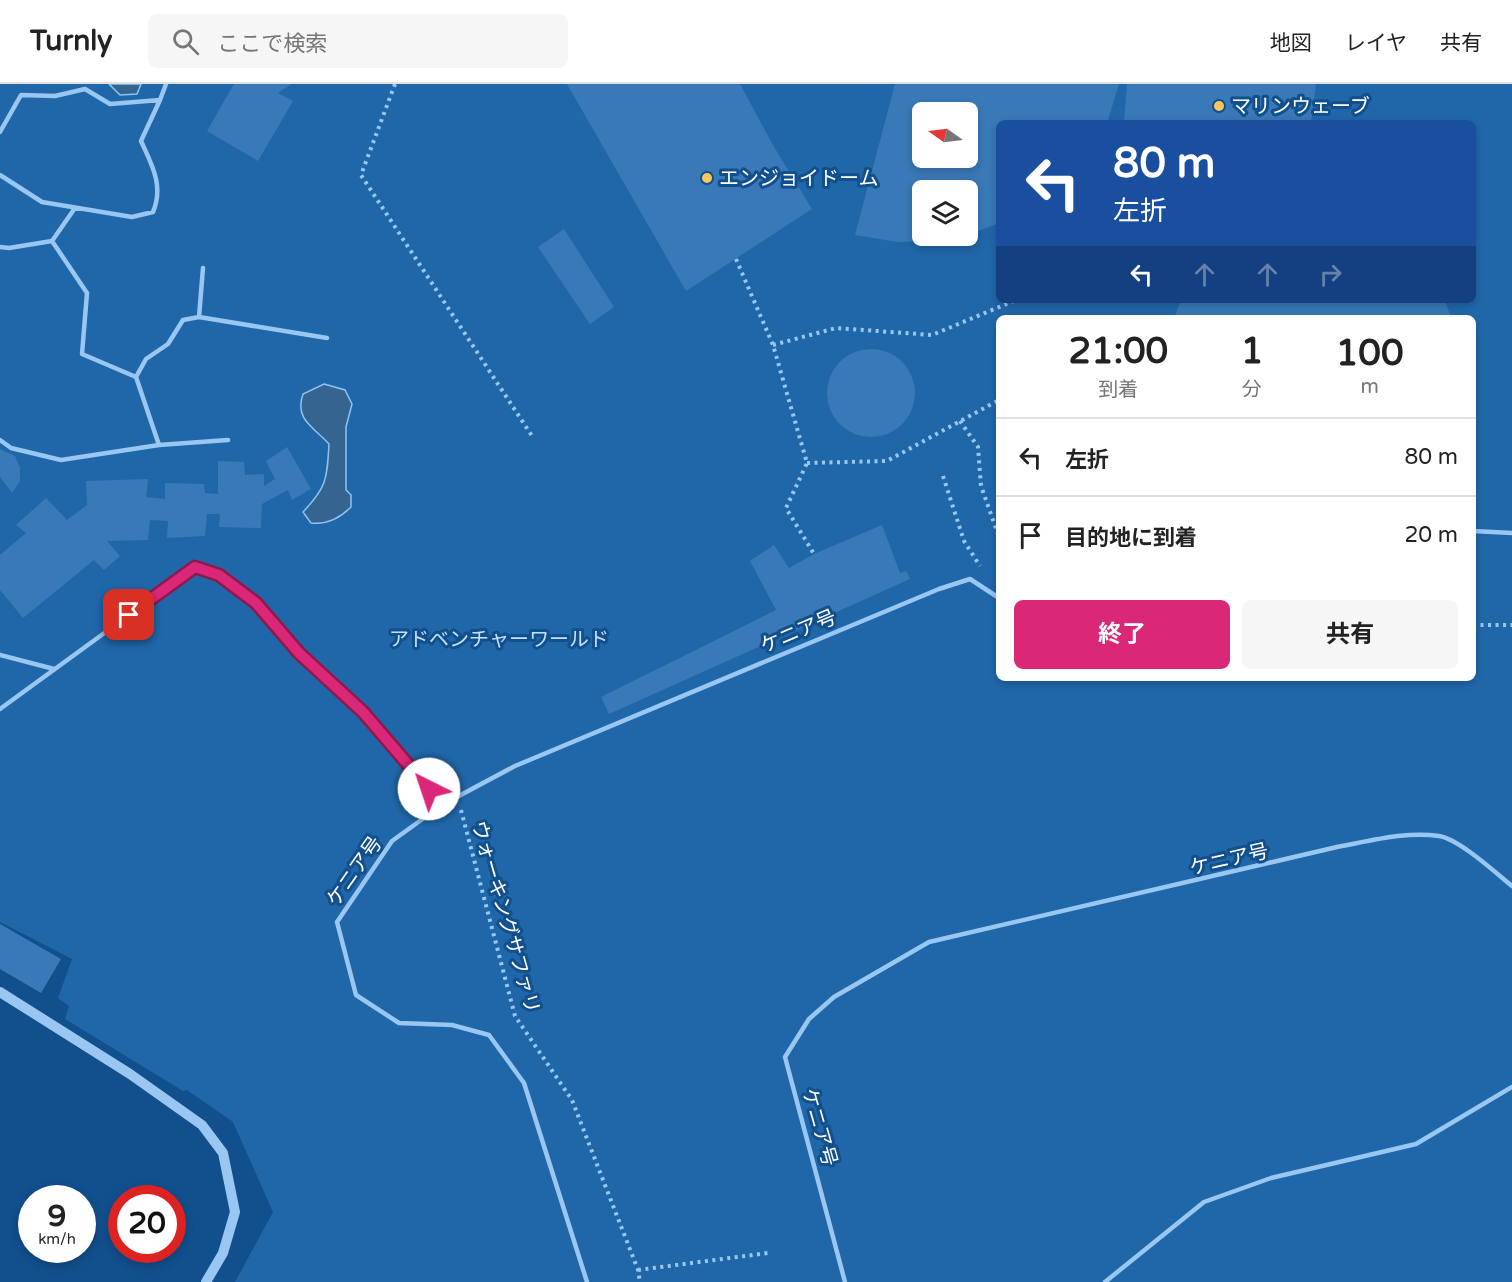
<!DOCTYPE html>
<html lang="ja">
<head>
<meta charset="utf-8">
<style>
  body { margin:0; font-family:"Varela Round","Noto Sans JP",sans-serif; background:#f6f6f6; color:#222; height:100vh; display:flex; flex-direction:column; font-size:22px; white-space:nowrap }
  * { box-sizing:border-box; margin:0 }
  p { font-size:20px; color:#767676 }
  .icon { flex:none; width:33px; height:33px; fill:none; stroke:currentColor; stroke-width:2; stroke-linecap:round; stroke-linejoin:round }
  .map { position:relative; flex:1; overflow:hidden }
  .sheet { position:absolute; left:996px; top:231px; width:480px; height:366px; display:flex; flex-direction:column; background:#fff; border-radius:9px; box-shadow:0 3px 9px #0003 }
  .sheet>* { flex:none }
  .guide { position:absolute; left:996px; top:36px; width:480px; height:183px; border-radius:9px; box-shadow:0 3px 9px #0003; background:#1a4fa0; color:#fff; overflow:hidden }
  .needle { width:39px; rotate:284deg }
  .tools { position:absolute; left:912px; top:18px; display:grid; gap:12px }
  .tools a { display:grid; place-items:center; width:66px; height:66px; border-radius:9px; background:#fff; box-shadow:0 3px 9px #0003; font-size:30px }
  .speed { position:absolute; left:18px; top:1101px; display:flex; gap:12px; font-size:30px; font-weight:700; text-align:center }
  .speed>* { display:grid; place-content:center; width:78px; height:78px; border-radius:50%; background:#fff; box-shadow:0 3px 9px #0003; line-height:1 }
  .speed small { font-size:15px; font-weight:400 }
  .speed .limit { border:9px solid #d22; background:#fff; color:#111 }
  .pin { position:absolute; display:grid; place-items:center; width:51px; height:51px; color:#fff; margin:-26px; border-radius:12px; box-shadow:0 3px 9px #0006 }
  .me { position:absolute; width:66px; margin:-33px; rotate:319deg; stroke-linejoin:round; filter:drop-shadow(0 0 4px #0008) }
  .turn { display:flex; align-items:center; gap:21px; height:126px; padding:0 18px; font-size:27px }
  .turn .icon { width:78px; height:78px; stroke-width:2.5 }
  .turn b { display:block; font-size:42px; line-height:51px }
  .lanes { display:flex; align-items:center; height:57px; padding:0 18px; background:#0003; justify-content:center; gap:30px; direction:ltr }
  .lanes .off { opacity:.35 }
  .eta { display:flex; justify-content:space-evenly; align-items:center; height:102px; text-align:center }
  .eta b { font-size:36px; font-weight:700; line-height:42px }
  .action { display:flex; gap:12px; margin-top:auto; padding:12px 18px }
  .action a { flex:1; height:69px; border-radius:9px; background:#db2777; color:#fff; font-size:24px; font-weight:700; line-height:69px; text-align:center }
  .action a+a { background:#f6f6f6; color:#222 }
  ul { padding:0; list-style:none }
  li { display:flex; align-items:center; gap:18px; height:78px; padding:0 18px; border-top:2px solid #e0e0e0 }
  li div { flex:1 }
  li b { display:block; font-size:22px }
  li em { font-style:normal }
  header { display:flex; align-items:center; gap:36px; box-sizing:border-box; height:84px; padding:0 30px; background:#fff; border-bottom:2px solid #e0e0e0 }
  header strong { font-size:28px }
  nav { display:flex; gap:33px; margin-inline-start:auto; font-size:21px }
  .search { width:420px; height:54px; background:#f6f6f6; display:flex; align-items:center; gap:15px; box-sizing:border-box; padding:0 21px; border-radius:9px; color:#767676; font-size:22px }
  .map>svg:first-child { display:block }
  .green { fill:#2067aa; fill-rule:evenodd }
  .water { fill:#356491; stroke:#8bc3f5; stroke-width:1.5 }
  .building { fill:#3979b7; fill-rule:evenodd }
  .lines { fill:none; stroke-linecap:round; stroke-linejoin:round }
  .path { stroke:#99c7f2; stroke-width:4; stroke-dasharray:3 4.5; stroke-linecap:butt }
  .service { stroke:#99c7f2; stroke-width:4.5 }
  .tertiary { stroke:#99c7f2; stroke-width:10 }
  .route-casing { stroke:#8e194d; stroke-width:15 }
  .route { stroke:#db2777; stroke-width:10 }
  .poi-dot { fill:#ffc45a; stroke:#114f8d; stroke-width:2 }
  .labels { text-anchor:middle; stroke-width:6; stroke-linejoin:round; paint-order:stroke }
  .poi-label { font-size:20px; fill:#fff; stroke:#114f8d; text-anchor:start }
  .street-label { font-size:20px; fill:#fff; stroke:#114f8d }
  .park-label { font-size:20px; fill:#c0e0fd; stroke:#114f8d }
</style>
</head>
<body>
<header>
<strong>Turnly</strong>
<div class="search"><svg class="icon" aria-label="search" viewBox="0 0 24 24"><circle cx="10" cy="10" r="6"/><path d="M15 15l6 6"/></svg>ここで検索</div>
<nav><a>地図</a><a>レイヤ</a><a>共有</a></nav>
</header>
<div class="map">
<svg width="1512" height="1198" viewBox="0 0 1512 1198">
  <rect width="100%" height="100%" fill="#114f8d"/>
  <!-- green -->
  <path class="green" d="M0 0H1512V1198H235L273 1128 233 1038 187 1006 183 1007 65 935 69 922 58 914 72 875 0 838ZM922 28H968V74H922ZM999 39H1473V216H999ZM922 106H968V152H922ZM999 234H1473V594H999Z"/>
  <!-- water -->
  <path class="water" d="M109 0H141L137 10 120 11Z
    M324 300 345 306 352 320 346 343V406L351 411V423C340 434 327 441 311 439L303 428C327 403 327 395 329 360 314 343 294 336 303 310Z"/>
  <!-- building -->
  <path class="building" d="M234 0H291L278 9 293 17 258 77 207 47Z
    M567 0H740L774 63 812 125 686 207Z
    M895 0H1119L1107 39H999V139L968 151V106H922V152H964L954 156 897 158 855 151ZM922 28H968V74H922Z
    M1127 0H1316L1311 39H1124Z
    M564 145 614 223 590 240 538 163Z
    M1181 216H1445L1451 234H1174Z
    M827 309a44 44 0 1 1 88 0a44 44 0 1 1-88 0Z
    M287 363 311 405 292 416 288 406 262 420 261 444 219 443 220 430H207L205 452 167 454 168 437 150 436 148 456 107 457 120 472 104 486 94 476 23 534 0 506V471L26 449 16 441 46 414 67 436 87 421 86 397 148 395 146 413 165 415V399L204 400 205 409 218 410V377L244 378 245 391 264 390V402L275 395 266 377Z
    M0 365 15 372 20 384V397L12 409 0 393Z
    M882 441 900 489 906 487 910 495 609 630 601 613 776 526 750 477 774 461 789 484 814 470Z
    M0 840 61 875 41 909 0 885Z"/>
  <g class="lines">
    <!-- path -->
    <path class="path" d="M395 0 361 91 532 352
      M736 175 773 261 807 379 786 424 814 470
      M773 261 836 244 932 251 1016 216
      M960 337 978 363 981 402 999 453
      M807 379 887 377 999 316
      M943 392 964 457 980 482
      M1473 541H1512
      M461 726 515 932 572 1016 638 1186 640 1198
      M638 1186 768 1169"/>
    <!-- service -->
    <path class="service" d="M0 48 21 11 55 12 85 5 110 20 160 16 166 0
      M0 91 42 118 132 133 153 128C164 102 152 81 141 57L160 16
      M52 157 87 209 82 270 136 293 159 361
      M0 163 9 164 52 157 75 124
      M199 233 203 184
      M136 293 146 275 168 260 183 236 199 233 327 254
      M0 356 11 364 61 376 159 361 228 356
      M1473 447 1512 449
      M0 571 54 585
      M0 625 195 483 219 491 256 519 299 569 363 628 442 721
      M587 1198 524 999 489 951 452 941 399 939 356 911 337 838 392 757 442 721 515 682 939 505 970 495 999 514
      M845 1198 785 973 809 935 834 913 929 858 1337 763C1370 757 1406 747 1439 752 1459 755 1496 789 1512 802
      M1105 1198 1204 1118 1271 1094 1416 1060 1512 1003"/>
    <!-- tertiary -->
    <path class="tertiary" d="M0 908 130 990 202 1041 223 1069 235 1128 223 1169 206 1198"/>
  </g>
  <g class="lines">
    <!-- route casing -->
    <g class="route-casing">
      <path id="route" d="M129 531 195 483 219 491 256 519 299 569 363 628 429 705"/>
    </g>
    <!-- route -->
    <use href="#route" class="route"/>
  </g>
  <!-- markers -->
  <g class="poi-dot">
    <circle cx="1219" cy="22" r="6"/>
    <circle cx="707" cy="94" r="6"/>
  </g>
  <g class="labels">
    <!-- poi labels -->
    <g class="poi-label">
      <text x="1231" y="29">マリンウェーブ</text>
      <text x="719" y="101">エンジョイドーム</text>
    </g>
    <!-- street labels -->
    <g class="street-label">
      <text transform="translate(798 547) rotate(-23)" y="7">ケニア号</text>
      <text transform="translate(1229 775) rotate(-13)" y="7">ケニア号</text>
      <text transform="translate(354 787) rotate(-55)" y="7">ケニア号</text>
      <text transform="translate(506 833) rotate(74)" y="7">ウォーキングサファリ</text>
      <text transform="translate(820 1043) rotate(74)" y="7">ケニア号</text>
    </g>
    <!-- park labels -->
    <g class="park-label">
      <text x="499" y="562">アドベンチャーワールド</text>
    </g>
  </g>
</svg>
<div class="tools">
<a><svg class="needle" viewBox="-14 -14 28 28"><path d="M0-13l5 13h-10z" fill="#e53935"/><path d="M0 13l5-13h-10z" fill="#767676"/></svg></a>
<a><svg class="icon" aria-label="layers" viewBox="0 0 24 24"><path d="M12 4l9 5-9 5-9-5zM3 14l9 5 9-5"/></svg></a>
</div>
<div class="speed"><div>9<small>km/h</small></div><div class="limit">20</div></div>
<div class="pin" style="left:129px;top:531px;background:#d93025"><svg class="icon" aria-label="arrive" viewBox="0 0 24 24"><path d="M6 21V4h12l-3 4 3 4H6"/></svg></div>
<svg class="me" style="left:429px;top:705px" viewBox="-20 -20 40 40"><circle r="19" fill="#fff"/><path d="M0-13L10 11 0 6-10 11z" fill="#db2777"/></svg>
<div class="guide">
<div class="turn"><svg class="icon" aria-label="left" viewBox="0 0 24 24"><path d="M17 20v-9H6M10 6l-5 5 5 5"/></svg><div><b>80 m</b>左折</div></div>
<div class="lanes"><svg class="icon" aria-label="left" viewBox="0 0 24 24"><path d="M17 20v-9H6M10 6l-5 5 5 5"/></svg><svg class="icon off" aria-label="ahead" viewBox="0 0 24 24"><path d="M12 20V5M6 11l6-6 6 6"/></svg><svg class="icon off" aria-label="ahead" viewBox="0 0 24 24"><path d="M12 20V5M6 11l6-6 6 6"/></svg><svg class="icon off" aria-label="right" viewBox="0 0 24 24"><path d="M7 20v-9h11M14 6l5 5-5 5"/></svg></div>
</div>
<section class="sheet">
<div class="eta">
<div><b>21:00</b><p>到着</p></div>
<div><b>1</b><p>分</p></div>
<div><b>100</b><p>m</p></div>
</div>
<ul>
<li><svg class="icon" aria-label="left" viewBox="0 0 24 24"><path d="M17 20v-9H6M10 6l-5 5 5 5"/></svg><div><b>左折</b></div><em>80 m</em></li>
<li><svg class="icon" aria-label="arrive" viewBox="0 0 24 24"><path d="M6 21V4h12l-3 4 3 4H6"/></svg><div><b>目的地に到着</b></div><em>20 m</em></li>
</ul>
<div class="action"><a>終了</a><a>共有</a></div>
</section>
</div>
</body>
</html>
